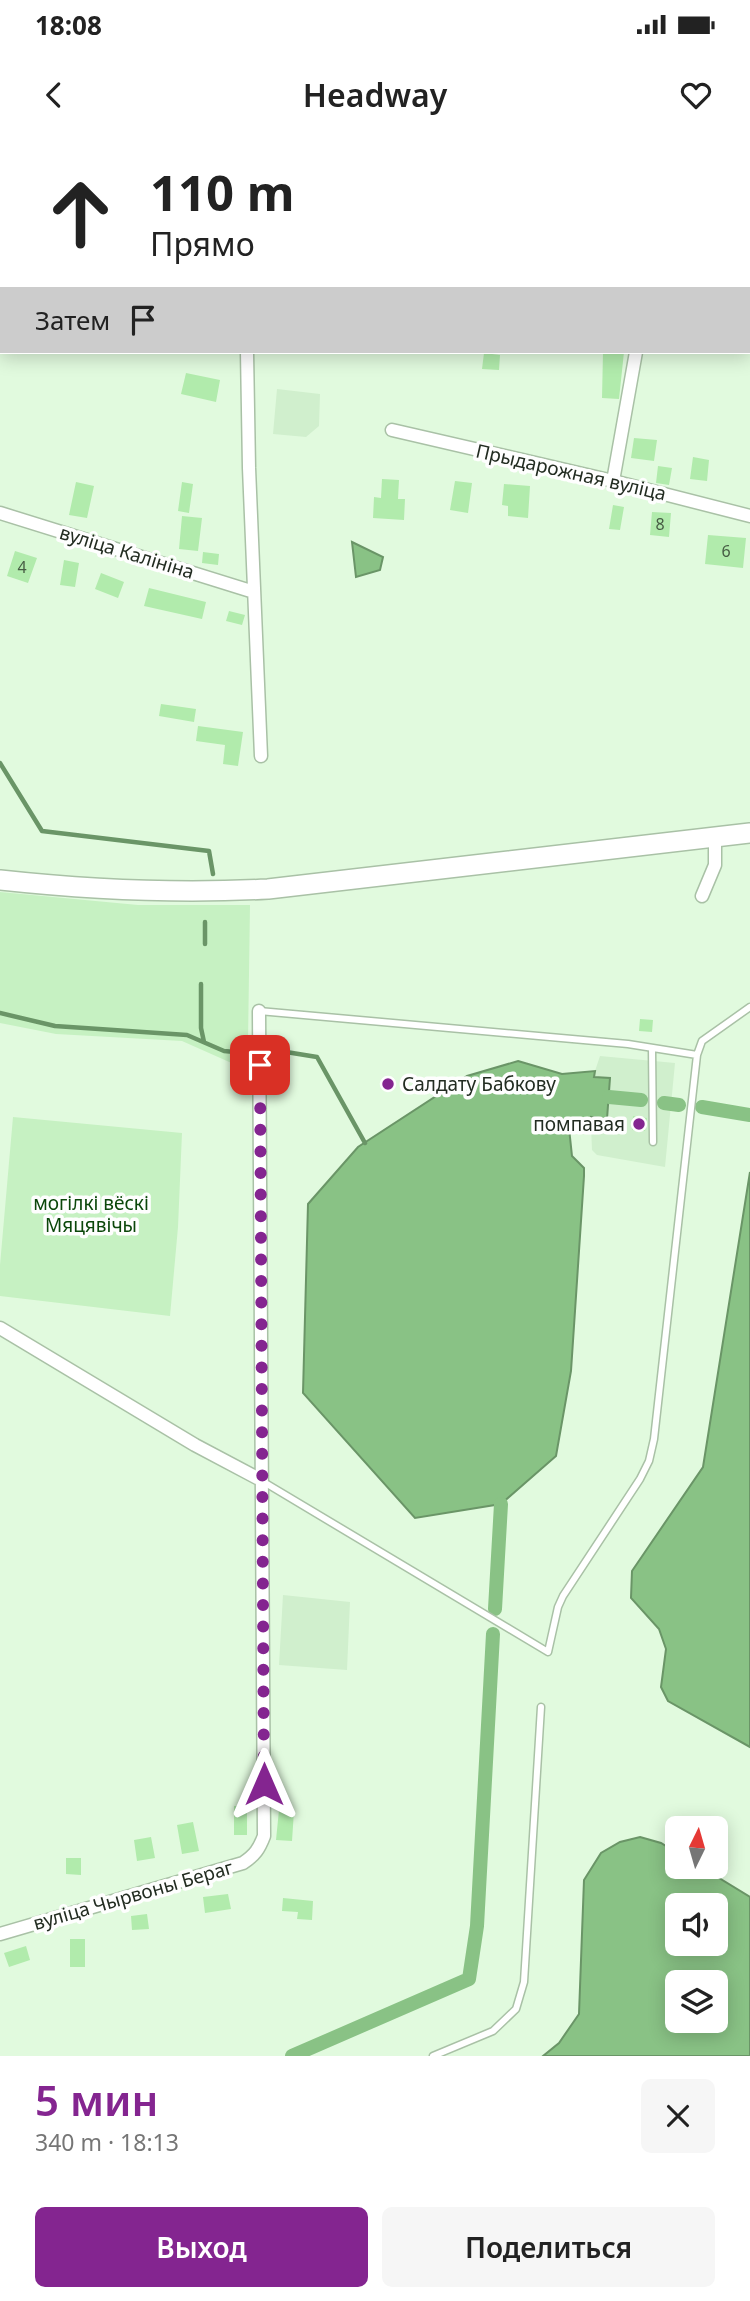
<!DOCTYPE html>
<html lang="ru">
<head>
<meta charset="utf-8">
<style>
  body { margin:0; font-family:"Noto Sans",sans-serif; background:#f6f6f6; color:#222; height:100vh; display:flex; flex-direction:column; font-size:26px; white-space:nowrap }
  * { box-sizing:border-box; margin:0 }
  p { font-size:23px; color:#767676 }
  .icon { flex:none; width:38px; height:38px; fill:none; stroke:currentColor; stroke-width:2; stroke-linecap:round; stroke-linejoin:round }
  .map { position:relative; height:1916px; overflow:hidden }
  .details { display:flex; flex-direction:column; background:#fff; flex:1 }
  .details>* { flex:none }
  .guide { position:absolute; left:0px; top:0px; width:751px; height:214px; box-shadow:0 4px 18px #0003; background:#fff; color:#222; overflow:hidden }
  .needle { width:46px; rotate:5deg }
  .fabs { position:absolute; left:665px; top:1676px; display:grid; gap:14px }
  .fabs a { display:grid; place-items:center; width:63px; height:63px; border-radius:10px; background:#fff; box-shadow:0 4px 18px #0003; font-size:35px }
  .pin { position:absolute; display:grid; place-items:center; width:60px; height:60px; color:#fff; margin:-30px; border-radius:14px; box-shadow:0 4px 10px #0006 }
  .me { position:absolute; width:77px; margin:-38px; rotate:0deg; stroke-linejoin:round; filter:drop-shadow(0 0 5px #0008) }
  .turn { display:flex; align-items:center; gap:24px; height:147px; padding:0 35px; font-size:32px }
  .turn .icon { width:91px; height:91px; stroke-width:2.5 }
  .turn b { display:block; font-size:49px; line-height:60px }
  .then { display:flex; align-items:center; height:66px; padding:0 35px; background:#0003; gap:14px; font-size:26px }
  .round { display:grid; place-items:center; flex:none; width:74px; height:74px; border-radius:10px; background:#f6f6f6 }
  .headline { display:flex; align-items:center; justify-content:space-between; height:119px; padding:0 35px }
  h1 { font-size:42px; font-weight:600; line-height:52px; color:#842590 }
  .action { display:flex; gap:14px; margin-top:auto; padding:14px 35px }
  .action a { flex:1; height:80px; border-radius:10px; background:#842590; color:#fff; font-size:28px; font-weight:600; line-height:80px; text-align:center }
  .action a+a { background:#f6f6f6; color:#222 }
  .status { display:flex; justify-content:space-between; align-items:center; height:49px; padding:0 35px; background:#fff; direction:ltr }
  .status svg { height:19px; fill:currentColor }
  header { display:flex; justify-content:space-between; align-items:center; height:91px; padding:0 35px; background:#fff; font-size:32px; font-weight:600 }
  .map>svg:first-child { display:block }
  .built { fill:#d0efcd }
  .green { fill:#c6f1c2 }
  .water { fill:#89c285; stroke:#6a9567; stroke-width:2; fill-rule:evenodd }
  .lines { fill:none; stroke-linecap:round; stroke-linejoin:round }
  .stream { stroke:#6a9567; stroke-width:4.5 }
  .canal { stroke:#89c285; stroke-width:14 }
  .building { fill:#b1ebac }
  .lane-casing { stroke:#a9c1a6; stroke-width:9 }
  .street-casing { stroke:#a9c1a6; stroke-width:15 }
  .secondary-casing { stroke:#a9c1a6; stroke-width:22 }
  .lane { stroke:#fff; stroke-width:6 }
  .street { stroke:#fff; stroke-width:12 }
  .secondary { stroke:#fff; stroke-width:19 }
  .route { stroke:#842590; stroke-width:12; stroke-dasharray:0 21.6 }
  .poi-dot { fill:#842590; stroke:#fefefe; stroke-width:2.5 }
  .labels { text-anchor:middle; stroke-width:7; stroke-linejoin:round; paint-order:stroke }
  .number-label { font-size:16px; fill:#465c44 }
  .street-label { font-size:19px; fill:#222c21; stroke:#fefefe }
  .poi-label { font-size:19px; fill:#222c21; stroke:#fefefe; text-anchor:start }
  .park-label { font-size:19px; fill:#0b470a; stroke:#fefefe }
</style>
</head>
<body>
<div class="status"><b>18:08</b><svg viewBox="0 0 49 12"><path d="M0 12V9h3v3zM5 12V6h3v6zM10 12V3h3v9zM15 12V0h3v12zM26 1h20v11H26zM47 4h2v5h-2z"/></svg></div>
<header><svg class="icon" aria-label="back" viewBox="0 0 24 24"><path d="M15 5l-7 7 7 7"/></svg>Headway<svg class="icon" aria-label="heart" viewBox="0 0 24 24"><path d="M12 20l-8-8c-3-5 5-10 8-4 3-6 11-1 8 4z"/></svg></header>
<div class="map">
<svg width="750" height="1916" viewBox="0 0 750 1916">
  <rect width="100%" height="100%" fill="#e1fade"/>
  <!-- built -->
  <path class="built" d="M277 249 320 254 319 286 306 297 273 294Z
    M600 916 675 923 665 1027 597 1015 592 1010 591 987 595 931Z
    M283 1455 350 1462 347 1530 279 1525Z"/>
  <!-- green -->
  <path class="green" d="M0 752 138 765H250L248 902 245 929 182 901 56 894 0 883Z
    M13 977 182 993 178 1087 170 1176 0 1156V1125Z"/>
  <!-- water -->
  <path class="water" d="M352 402 383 417 380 430 356 437Z
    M518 921 562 934 595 931 594 937 610 938 607 979 591 977V987L576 980 569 988 572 1016 584 1028V1036L571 1231 556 1316 501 1364 415 1378 303 1253 308 1064 358 1007 467 936Z
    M750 1032V1607L668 1561 661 1547 666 1509 659 1489 631 1458 632 1431 703 1327Z
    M640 1697 661 1703 677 1713V1727H701L750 1757V1916H543L559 1903 579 1874 584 1740 601 1713 620 1702ZM677 1766H716V1804H677ZM677 1843H716V1881H677Z"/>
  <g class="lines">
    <!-- stream -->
    <path class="stream" d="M0 623 42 691 209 711 213 734
      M205 804V782
      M201 844V888L204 902
      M0 873 55 886 187 895 224 911 235 912
      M280 911 317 917 365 1003"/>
    <!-- canal -->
    <path class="canal" d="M609 957 641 960
      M664 963 679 965
      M702 967 750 975
      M495 1469 501 1364
      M292 1916 469 1839 477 1786 493 1494"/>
  </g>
  <!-- building -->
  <path class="building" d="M603 212H624L619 259 602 258Z
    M484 213 500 215 499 230 482 229Z
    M186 233 220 240 216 262 181 254Z
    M634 298 657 300 654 321 631 318Z
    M693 317 709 320 707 341 690 339Z
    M658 326 672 328 669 345 656 343Z
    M382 339 399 340 398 359H405L404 380 373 378 374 357 381 358Z
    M455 341 472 343 468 373 450 370Z
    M76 342 94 346 87 378 69 375Z
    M182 342 193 344 189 373 178 371Z
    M504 344 530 346 528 378 508 376V366L502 365Z
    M613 365 624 367 620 390 609 389Z
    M652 372 671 373 669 397 650 395Z
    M182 376 202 378 198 411 179 409Z
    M708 395 746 398 743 428 705 424Z
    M15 411 37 418 28 443 7 436Z
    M203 412 219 414 218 425 202 423Z
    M64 420 79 423 75 447 60 445Z
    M101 433 124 442 118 458 95 449Z
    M149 448 206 462 202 479 144 466Z
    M229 471 245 475 242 485 226 481Z
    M161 564 196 569 194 582 159 576Z
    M198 586 243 592 238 626 223 624 225 605 196 601Z
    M640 879 653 880 652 892 639 891Z
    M633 976 647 978 645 991 632 990Z
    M234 1666H247V1695H234Z
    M279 1670 294 1671 292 1701 276 1700Z
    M193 1682 199 1711 182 1714 177 1685Z
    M151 1697 155 1718 137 1721 134 1700Z
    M66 1718H81V1735L66 1734Z
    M228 1754 231 1769 205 1773 203 1757Z
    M283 1758 313 1761 312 1780 297 1779 298 1772 282 1771Z
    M147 1774 149 1789 132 1790 131 1776Z
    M70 1799H85V1827H70Z
    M26 1806 30 1820 9 1827 4 1813Z"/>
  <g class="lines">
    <!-- lane casing -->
    <g class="lane-casing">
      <path id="lane" d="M259 871 628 904 697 915 654 1299 649 1321 640 1339 563 1456 558 1467 548 1512 262 1341
        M652 908 653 1002
        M697 915 702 901 750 867
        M433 1916 493 1891 516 1869 524 1842 541 1567"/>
    </g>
    <!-- street casing -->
    <g class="street-casing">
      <path id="street" d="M243 0V2
        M670 2V0
        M749 199H750
        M247 212 249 328 261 616
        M392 290 613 341 750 376
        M613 341 636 212
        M0 373 254 452
        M702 756 715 725V697
        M0 1188 195 1305 261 1340
        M0 1794 243 1723C255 1715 259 1709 264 1696L259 871"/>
    </g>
    <!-- secondary casing -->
    <g class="secondary-casing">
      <path id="secondary" d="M0 740C92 750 176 754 268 749L750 693"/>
    </g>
    <!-- lane -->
    <use href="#lane" class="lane"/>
    <!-- street -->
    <use href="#street" class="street"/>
    <!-- secondary -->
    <use href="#secondary" class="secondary"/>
  </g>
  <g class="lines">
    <!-- route -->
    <path class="route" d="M260 925 264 1644"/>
  </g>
  <!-- markers -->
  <g class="poi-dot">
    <circle cx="388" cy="944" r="7"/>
    <circle cx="639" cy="984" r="7"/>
  </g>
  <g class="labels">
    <!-- number labels -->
    <g class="number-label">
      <text x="660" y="390">8</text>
      <text x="726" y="417">6</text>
      <text x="22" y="433">4</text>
    </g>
    <!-- street labels -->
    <g class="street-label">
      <text transform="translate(571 332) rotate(13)" y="7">Прыдарожная вуліца</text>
      <text transform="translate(127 412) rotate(17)" y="7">вуліца Калініна</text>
      <text transform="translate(133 1755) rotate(-16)" y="7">вуліца Чырвоны Бераг</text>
    </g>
    <!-- poi labels -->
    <g class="poi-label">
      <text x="402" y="951">Салдату Бабкову</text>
      <text x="625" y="991" text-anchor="end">помпавая</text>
    </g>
    <!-- park labels -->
    <g class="park-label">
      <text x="91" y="1070">могілкі вёскі<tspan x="91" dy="22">Мяцявічы</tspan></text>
    </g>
  </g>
</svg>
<div class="fabs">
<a><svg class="needle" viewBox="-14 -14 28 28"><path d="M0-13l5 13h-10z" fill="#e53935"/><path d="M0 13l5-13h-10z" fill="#767676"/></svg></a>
<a><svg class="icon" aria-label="sound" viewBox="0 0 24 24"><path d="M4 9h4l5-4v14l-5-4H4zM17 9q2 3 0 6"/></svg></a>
<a><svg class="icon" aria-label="layers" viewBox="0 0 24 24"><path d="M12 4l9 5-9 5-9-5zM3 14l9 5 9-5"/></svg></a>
</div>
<div class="pin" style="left:260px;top:925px;background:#d93025"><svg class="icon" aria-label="arrive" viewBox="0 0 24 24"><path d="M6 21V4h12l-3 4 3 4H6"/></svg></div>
<svg class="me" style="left:264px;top:1644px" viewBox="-20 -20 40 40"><path d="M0-17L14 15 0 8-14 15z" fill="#842590" stroke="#fff" stroke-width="4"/></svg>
<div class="guide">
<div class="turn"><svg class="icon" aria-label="ahead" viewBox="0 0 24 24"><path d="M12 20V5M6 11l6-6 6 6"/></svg><div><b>110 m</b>Прямо</div></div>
<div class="then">Затем<svg class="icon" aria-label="arrive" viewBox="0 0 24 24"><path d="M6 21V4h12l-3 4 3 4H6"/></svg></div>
</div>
</div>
<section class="details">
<div class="headline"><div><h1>5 мин</h1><p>340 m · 18:13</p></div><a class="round"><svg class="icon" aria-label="close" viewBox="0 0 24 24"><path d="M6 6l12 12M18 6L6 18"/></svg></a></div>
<div class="action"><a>Выход</a><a>Поделиться</a></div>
</section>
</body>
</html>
